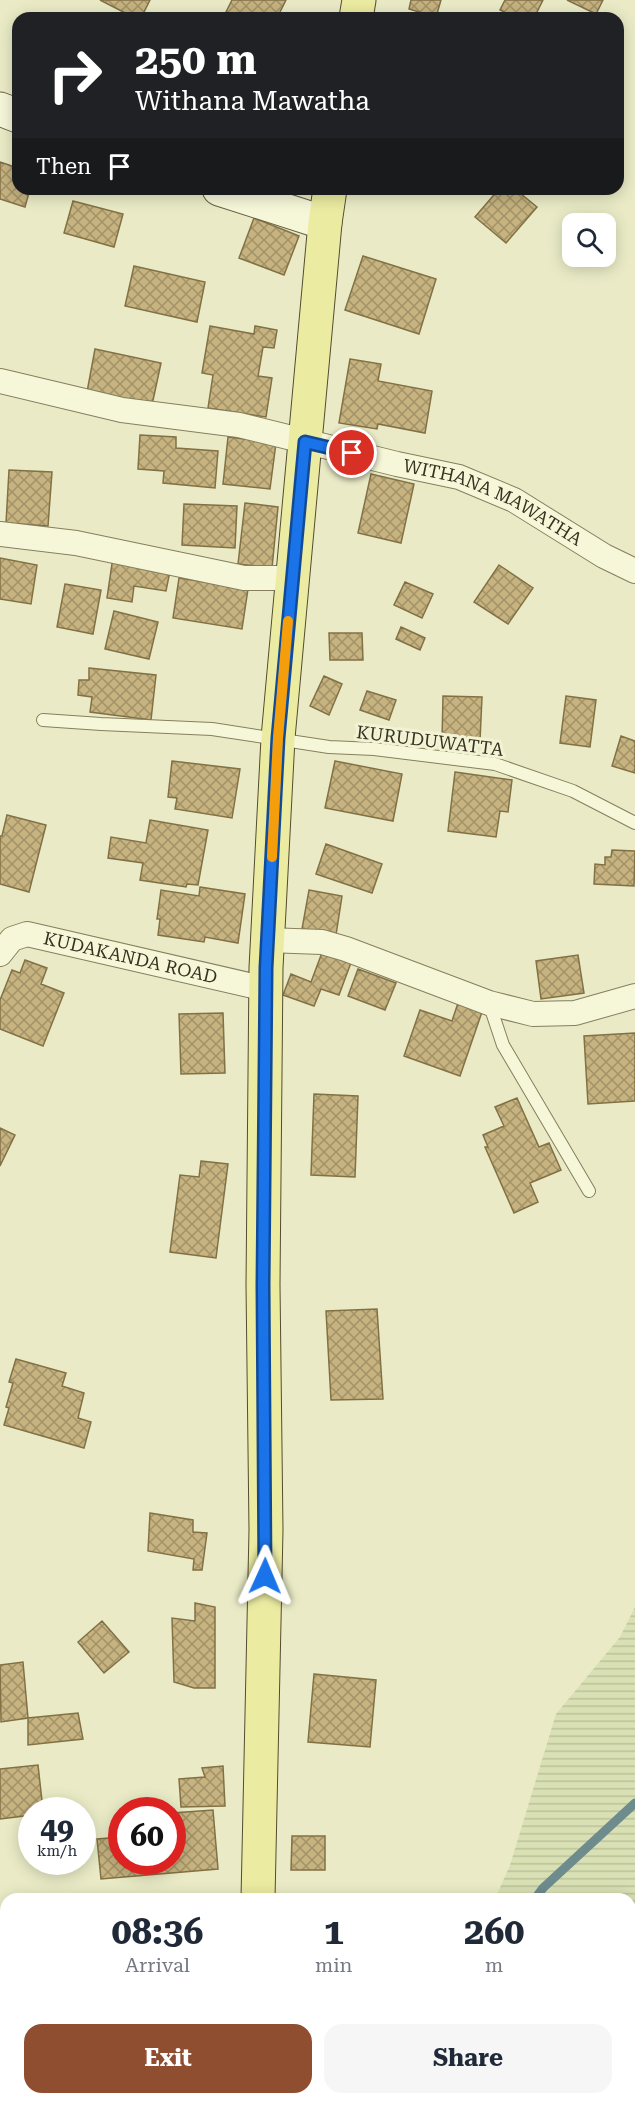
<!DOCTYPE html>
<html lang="en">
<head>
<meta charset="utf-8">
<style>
  body { margin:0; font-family:"Roboto Serif",serif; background:#f6f6f7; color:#1f2937; height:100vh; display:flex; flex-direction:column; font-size:22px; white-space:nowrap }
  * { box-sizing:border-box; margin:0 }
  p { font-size:20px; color:#747a83 }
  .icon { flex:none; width:33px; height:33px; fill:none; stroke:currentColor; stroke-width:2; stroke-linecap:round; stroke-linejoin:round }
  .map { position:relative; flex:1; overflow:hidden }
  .panel { position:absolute; left:0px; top:1893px; width:636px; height:212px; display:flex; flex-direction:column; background:#fff; border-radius:18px 18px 0 0; box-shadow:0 3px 15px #0003 }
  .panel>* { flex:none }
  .hud { position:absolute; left:12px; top:12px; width:612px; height:183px; border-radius:18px; box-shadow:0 3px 15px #0003; background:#202124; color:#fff; overflow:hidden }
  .tools { position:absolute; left:562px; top:213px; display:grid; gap:12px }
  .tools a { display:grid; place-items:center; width:54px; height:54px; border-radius:12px; background:#fff; box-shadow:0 3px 15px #0003; font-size:30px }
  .speed { position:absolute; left:18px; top:1797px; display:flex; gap:12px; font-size:30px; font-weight:700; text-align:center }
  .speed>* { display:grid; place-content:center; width:78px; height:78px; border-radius:50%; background:#fff; box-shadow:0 3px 15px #0003; line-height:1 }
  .speed small { font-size:15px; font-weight:400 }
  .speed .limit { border:9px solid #d22; background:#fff; color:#111 }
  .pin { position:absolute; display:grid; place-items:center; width:51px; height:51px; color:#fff; margin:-26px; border:3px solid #fff; border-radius:50%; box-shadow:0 2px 6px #0007 }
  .me { position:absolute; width:66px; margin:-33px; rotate:1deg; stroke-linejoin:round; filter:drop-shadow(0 0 4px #0008) }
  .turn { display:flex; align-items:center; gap:21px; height:126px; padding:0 24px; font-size:27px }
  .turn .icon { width:78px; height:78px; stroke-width:2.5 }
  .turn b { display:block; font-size:42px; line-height:51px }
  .then { display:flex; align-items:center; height:57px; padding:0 24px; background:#0003; gap:12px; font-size:22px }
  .eta { display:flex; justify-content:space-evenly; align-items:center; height:102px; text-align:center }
  .eta b { font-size:36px; font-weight:700; line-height:42px }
  .primary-button { display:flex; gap:12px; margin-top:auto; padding:12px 24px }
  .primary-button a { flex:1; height:69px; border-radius:18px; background:#904e31; color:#fff; font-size:24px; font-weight:700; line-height:69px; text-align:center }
  .primary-button a+a { background:#f6f6f7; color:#1f2937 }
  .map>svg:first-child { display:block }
  .farmland { fill:url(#farmland-rules) }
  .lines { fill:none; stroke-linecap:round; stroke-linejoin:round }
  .stream { stroke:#6e8b8d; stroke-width:9 }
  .building { fill:url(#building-cross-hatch); stroke:#827145; stroke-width:1.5 }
  .lane-casing { stroke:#857f5d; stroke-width:14 }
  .street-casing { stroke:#857f5d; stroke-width:26 }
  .secondary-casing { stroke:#676040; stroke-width:35 }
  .primary-casing { stroke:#534c31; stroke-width:35 }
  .lane { stroke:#f6f6d9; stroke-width:12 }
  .street { stroke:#f6f6d9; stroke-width:24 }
  .secondary { stroke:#f6f6d9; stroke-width:33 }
  .primary { stroke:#ebeba1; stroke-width:33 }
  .route-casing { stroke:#114b97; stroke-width:15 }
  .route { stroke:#1a73e8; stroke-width:10 }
  .slow { stroke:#f59e0b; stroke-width:10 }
  .labels { text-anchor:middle; stroke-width:6; stroke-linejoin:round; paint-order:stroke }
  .street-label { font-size:18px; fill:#363220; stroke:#f2f3d5 }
</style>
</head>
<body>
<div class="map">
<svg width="635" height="2104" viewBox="0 0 635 2104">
  <defs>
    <pattern id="farmland-rules" width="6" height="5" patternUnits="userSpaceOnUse" patternTransform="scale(1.5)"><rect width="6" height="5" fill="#d9e0b4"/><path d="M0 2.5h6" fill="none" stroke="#bbc19a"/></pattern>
    <pattern id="building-cross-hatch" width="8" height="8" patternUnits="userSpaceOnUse" patternTransform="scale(1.5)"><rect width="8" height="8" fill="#c6b37f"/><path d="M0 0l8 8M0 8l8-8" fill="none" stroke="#a29268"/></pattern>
  </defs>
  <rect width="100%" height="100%" fill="#eaebc6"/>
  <!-- farmland -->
  <path class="farmland" d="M635 1607V2104H45L53 2098H630V1899H495L510 1865 556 1714 620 1637Z"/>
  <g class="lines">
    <!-- stream -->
    <path class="stream" d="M535 1899 543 1888 635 1803
      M80 2104 90 2098"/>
  </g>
  <!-- building -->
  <path class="building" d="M100 0H150L141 18H135Z
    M232 0H286L277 18H223Z
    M411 0H441L436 17 409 9Z
    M505 0H543L534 18H516L500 10Z
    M567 0H603L596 14Z
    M0 162 18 168V189H30L25 207 0 199Z
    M499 189H515L537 207 506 243 475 217Z
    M73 201 123 214 114 247 64 233Z
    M254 218 299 236 284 275 239 258Z
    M363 256 436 279 419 334 345 310Z
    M134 266 205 282 197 322 125 306Z
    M210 326 254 334 255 326 277 330 274 348 263 347 258 376 272 378 266 417 208 408 213 375 202 373Z
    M95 349 161 363 152 405 87 392Z
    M350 359 381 364 378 381 432 391 425 433 378 424 377 429 339 423Z
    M140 435 176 437V448L218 451 215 488 163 483 164 471 138 469Z
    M228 437 276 443 270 489 223 484Z
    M9 470 52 472 48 526 6 523Z
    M371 474 414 484 401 543 358 533Z
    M245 503 278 507 272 568 238 564Z
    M184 504 237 506 235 548 182 545Z
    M113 557 170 571 166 591 134 586 132 602 107 598Z
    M0 558 37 565 31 604 0 599Z
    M499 565 533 588 508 624 474 602Z
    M179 578 248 589 242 629 173 618Z
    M405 582 433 594 422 618 394 605Z
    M65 584 101 590 93 634 57 627Z
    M114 611 158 622 149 659 105 649Z
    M401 627 425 638 420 650 396 639Z
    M329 633H362L363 660H330Z
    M89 668 156 675 151 720 90 712 92 697 78 695 79 680H89Z
    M324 676 342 684 329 715 310 706Z
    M367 691 396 700 389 720 360 710Z
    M443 696 482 697 480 741 442 740Z
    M566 696 596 700 590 747 560 743Z
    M621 736 635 741V773L612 766Z
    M172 761 240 769 232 818 175 809 177 798 168 797Z
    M335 761 402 774 393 821 325 808Z
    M455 772 512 780 508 812 500 811 496 837 448 831Z
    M7 815 46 825 29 892 0 884V836H2Z
    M150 820 208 830 198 885 187 884 186 887 140 880 143 863 108 858 111 837 146 843Z
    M326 844 382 864 372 893 316 874Z
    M612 850 635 851 634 886 594 884 595 864 605 865V857H611Z
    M200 887 245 894 238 943 205 937 204 942 158 935 160 919H157L161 890 199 896Z
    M309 890 342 896 336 935 302 929Z
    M323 950 352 960 339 995 321 989 314 1006 283 995 291 974 311 982Z
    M578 955 584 993 541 999 536 961Z
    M25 960 47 968 41 984 64 993 43 1046 0 1029V1000L12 970 20 973Z
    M358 969 396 983 385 1010 348 996Z
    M459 1000 483 1009 460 1076 404 1056 420 1010 452 1021Z
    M223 1013 225 1073 181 1074 179 1014Z
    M635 1033V1101L588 1104 584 1036Z
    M314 1094 358 1096 355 1177 311 1175Z
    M517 1098 539 1147 549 1143 561 1170 530 1183 538 1202 514 1213 485 1147H488L483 1135 504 1126 495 1107Z
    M0 1128 15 1135 0 1166Z
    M201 1161 228 1164 216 1258 170 1252 180 1175 199 1177Z
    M377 1309 383 1399 331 1400 326 1311Z
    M16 1359 66 1373 62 1386 84 1393 78 1418 91 1422 84 1448 4 1425 9 1408 6 1407 13 1383 9 1382Z
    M150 1513 193 1520V1532L207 1533 202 1570H193L194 1559 148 1551Z
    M195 1603 215 1607V1688H194L174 1682 172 1618 195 1621Z
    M102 1621 129 1652 104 1673 78 1642Z
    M23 1662 28 1718 1 1722 0 1665Z
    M314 1674 376 1680 370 1747 308 1742Z
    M78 1713 83 1739 28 1745V1718Z
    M38 1765 43 1810H32V1815L0 1819V1769Z
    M223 1766 225 1806 181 1807 179 1779 205 1777 202 1768Z
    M213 1810 218 1869 101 1879 97 1839 122 1837V1862H172V1813Z
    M292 1836H325V1870H291Z
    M6 2032V2060L0 2051V2036Z"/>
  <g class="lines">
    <!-- lane casing -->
    <g class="lane-casing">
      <path id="lane" d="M43 720 101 724 212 729 329 747 374 749 495 764 573 791 635 823
        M489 1003 503 1045 589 1191"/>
    </g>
    <!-- street casing -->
    <g class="street-casing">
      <g id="street">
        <path id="s1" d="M0 381 122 410 239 425 397 464 459 477 514 500 604 556 635 571"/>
        <path d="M0 534 76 543 244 578H292"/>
        <path d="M267 940 322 942 346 949 489 1003 533 1014 575 1013 635 996"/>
        <path id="s2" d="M0 954 12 939 27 934 266 989"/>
      </g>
    </g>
    <!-- secondary casing -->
    <g class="secondary-casing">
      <path id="secondary" d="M0 109 18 116
        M219 189 325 223"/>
    </g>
    <!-- primary casing -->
    <g class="primary-casing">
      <path id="primary" d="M356 18 359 0
        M258 1899 266 1530 263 1285 266 968 278 738 325 223 330 189
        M248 2104V2098"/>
    </g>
    <!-- lane -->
    <use href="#lane" class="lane"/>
    <!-- street -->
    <use href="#street" class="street"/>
    <!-- secondary -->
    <use href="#secondary" class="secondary"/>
    <!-- primary -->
    <use href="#primary" class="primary"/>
  </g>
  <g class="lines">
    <!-- route casing -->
    <g class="route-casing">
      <path id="route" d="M265 1576 263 1285 266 968 278 738 305 442 352 453"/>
    </g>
    <!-- route -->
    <use href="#route" class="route"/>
    <!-- slow -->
    <path class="slow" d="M272 857 278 738 288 621"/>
  </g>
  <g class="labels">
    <!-- street labels -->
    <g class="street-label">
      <text dy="6" stroke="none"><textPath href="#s1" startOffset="510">WITHANA MAWATHA</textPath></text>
      <text transform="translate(430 741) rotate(7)" y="6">KURUDUWATTA</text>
      <text dy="6" stroke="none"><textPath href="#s2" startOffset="141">KUDAKANDA ROAD</textPath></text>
    </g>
  </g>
</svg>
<div class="tools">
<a><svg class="icon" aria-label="search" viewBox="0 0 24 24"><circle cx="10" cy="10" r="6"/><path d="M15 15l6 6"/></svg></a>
</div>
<div class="speed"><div>49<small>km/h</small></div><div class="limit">60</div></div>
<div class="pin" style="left:352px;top:453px;background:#d93025"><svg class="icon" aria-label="arrive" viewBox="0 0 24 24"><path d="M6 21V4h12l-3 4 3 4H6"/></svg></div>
<svg class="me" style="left:265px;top:1576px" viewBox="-20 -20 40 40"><path d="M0-17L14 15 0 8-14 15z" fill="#1a73e8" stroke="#fff" stroke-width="4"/></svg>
<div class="hud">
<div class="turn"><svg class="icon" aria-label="right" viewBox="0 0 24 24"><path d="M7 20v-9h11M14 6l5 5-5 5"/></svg><div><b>250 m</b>Withana Mawatha</div></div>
<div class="then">Then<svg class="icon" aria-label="arrive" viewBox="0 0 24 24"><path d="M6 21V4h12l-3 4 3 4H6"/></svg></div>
</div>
<section class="panel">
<div class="eta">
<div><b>08:36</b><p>Arrival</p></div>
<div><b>1</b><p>min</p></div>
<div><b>260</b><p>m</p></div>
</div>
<div class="primary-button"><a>Exit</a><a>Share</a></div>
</section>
</div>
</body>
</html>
